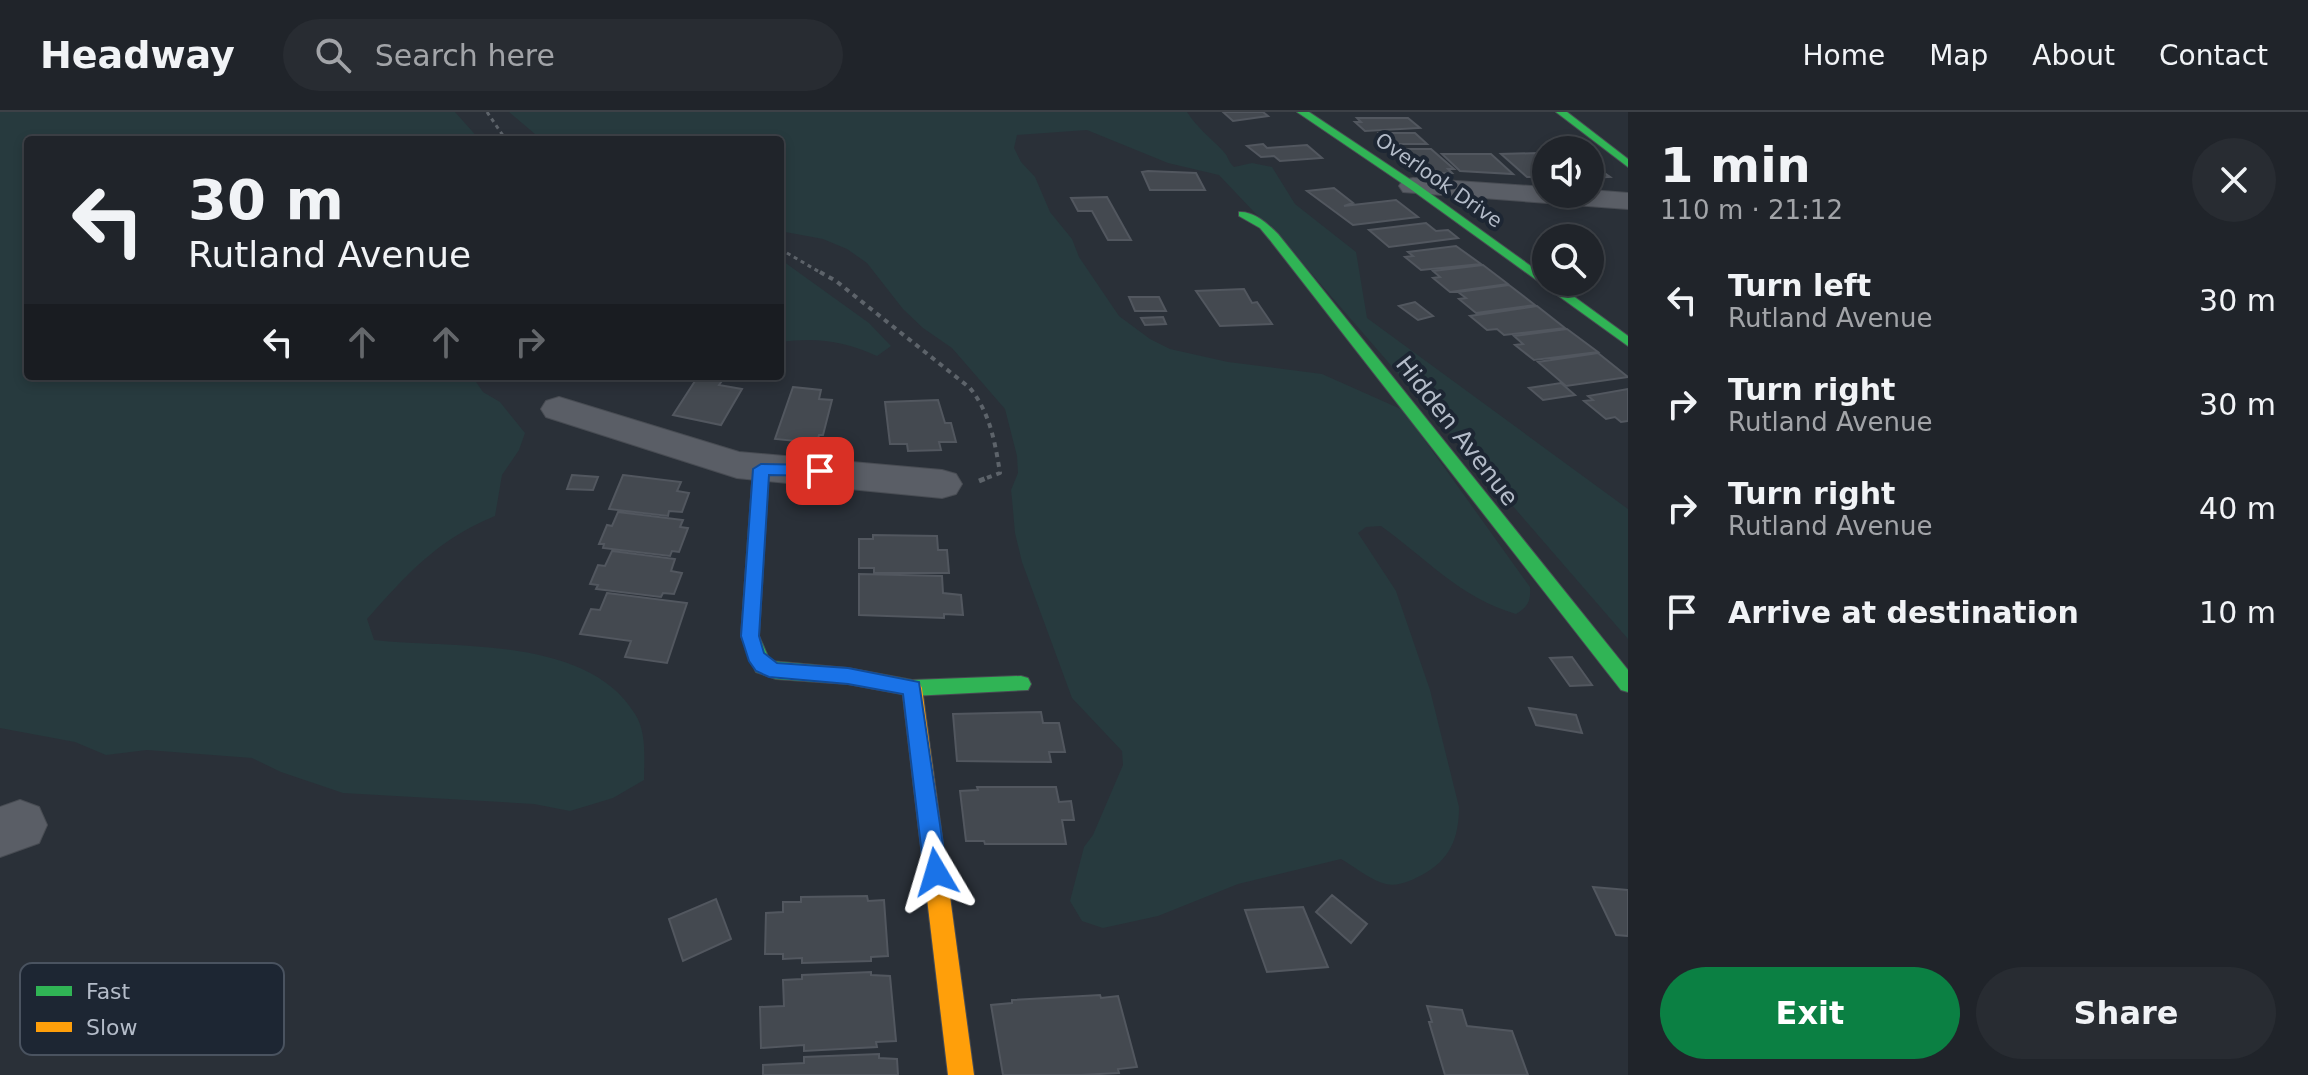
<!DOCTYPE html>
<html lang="en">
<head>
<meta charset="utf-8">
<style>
  body { margin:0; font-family:"DejaVu Sans",sans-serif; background:#282c32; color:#f1f3f6; height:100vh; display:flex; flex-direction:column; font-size:30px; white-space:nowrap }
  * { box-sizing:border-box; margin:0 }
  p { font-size:26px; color:#a2a4a8 }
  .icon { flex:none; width:44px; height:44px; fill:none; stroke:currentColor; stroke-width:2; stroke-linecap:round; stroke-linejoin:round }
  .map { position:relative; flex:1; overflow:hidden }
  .drawer { display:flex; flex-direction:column; background:#20242a; width:680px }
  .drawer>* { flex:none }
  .top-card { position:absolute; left:24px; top:24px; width:760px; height:244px; border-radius:8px; box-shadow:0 4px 12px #0003,0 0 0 2px #3d4147; background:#20242a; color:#f1f3f6; overflow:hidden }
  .buttons { position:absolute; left:1532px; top:24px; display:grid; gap:16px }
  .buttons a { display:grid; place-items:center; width:72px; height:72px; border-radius:50%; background:#20242a; box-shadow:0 4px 12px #0003,0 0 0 2px #3d4147; font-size:40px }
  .pin { position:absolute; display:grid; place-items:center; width:68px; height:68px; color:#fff; margin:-34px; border-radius:16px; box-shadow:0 4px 12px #0006 }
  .me { position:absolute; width:88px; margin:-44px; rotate:353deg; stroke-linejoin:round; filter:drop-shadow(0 0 6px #0008) }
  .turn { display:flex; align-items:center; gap:28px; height:168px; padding:0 32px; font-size:36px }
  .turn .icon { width:104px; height:104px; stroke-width:2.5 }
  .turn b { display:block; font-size:56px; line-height:68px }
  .lanes { display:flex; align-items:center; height:76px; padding:0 32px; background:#0003; justify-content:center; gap:40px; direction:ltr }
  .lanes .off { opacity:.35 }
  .round { display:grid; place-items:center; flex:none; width:84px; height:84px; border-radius:42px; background:#282c32 }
  .overview { display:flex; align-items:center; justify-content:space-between; height:136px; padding:0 32px }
  h1 { font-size:48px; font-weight:800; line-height:60px }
  .primary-button { display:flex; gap:16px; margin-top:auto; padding:16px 32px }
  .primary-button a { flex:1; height:92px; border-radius:48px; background:#0b8043; color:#fff; font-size:32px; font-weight:800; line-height:92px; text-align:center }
  .primary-button a+a { background:#282c32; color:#f1f3f6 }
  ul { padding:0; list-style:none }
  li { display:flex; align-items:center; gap:24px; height:104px; padding:0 32px }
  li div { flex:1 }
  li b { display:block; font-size:30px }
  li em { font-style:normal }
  header { display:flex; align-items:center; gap:48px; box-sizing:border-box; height:112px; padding:0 40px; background:#20242a; border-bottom:2px solid #3d4147 }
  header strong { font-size:38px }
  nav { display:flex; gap:44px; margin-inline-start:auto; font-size:28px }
  .search { width:560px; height:72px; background:#282c32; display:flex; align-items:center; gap:20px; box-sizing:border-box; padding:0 28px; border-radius:44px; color:#a2a4a8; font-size:30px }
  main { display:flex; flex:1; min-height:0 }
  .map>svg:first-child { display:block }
  .green { fill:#273a3e }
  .building { fill:#444950; stroke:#52575f; stroke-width:2 }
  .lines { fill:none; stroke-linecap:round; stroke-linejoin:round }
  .street-casing { stroke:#484c53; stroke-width:2 }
  .fast-casing { stroke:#484c53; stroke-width:2 }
  .slow-casing { stroke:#484c53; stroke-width:2 }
  .path-far2 { stroke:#5d636a; stroke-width:3; stroke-dasharray:4 4; stroke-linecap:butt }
  .path-far1 { stroke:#5d636a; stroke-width:4; stroke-dasharray:5 5; stroke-linecap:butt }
  .path { stroke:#5d636a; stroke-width:5; stroke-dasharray:6 6; stroke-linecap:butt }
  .street { fill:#5a5e66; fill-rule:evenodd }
  .fast { fill:#30b455; fill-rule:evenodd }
  .slow { fill:#ff9f0a; fill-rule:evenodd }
  .route { fill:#1a73e8; stroke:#114b97; stroke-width:2 }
  .labels { text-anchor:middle; stroke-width:8; stroke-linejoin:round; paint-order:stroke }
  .far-street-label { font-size:20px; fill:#b4bcc9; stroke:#1d2633 }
  .street-label { font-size:24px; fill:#b4bcc9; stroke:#1d2633 }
  .key { fill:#1d2633; stroke:#4a5360; stroke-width:2 }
  .key-label { font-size:22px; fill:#b4bcc9 }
</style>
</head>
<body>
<header>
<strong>Headway</strong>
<div class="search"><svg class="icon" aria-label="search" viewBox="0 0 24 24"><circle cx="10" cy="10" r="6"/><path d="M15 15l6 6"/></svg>Search here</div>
<nav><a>Home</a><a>Map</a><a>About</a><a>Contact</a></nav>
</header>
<main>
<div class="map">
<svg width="1628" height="963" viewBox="0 0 1628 963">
  <rect width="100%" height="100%" fill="#2a3038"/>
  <!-- green -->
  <path class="green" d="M0 0H455L480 28H28V264H472L483 280 500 290 525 321 519 338 502 363 495 404C438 427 407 462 367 507L374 528C453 537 587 523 635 602 647 620 644 647 644 668L613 686 570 699 534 692 343 681 281 660 252 646 147 638 106 643 75 630 0 616Z
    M509 0H1187C1198 17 1210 25 1223 39 1229 45 1228 50 1234 55L1252 51 1272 55 1295 92 1356 140 1367 206 1628 397V527L1304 153 1219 63 1168 51 1087 18 1017 23 1014 36 1021 50 1035 65 1050 100 1072 127 1079 145 1119 204 1150 227 1170 237 1228 250 1322 262 1403 298 1530 475C1531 489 1528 495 1516 502 1459 485 1427 447 1381 414L1366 415 1358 421 1396 479 1430 578 1459 695C1459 726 1450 748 1422 763 1412 768 1398 775 1386 772 1371 769 1354 754 1341 747L1238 772 1158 804 1103 816 1082 809 1070 789 1084 735 1093 723 1123 653 1122 639 1072 586 1022 450 1015 421 1012 387 1011 378 1018 361 1017 344 1005 297 952 236 923 216 903 197 867 151 847 137 823 127 780 119V28H542Z
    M780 147 869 211 891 234 877 244C845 229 816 225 780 230Z"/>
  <!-- building -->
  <path class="building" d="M1223 0H1263L1268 4 1233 9Z
    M1357 6H1408L1420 16 1365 19 1355 10H1361Z
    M1379 21H1415L1427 32H1389Z
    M1263 32 1267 36 1307 33 1322 46 1280 49 1274 44 1261 45 1247 34Z
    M1395 37H1431L1454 57H1448L1452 61H1423Z
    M1538 41 1546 48V65H1527L1501 42Z
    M1442 42H1491L1513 62 1460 59Z
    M1590 51 1610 65 1590 66Z
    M1148 59 1196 61 1205 78H1150L1142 60Z
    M1334 76 1353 91 1344 94 1396 88 1418 105 1353 113 1307 79Z
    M1107 85 1131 128H1108L1092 99H1078L1071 86Z
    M1426 111 1436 119 1448 118 1458 126 1389 135 1369 118Z
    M1456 134 1481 152 1421 158 1405 145 1413 144 1408 140Z
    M1483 153 1508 172 1450 180 1433 166 1440 165 1433 159Z
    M1509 173 1535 193 1476 201 1459 187 1466 186 1458 180Z
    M1244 177 1252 191 1257 190 1272 212 1220 214 1196 179Z
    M1129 185H1159L1166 199H1135Z
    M1415 190 1433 204 1418 208 1399 194Z
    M1537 194 1565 216 1504 223 1497 217 1487 218 1470 204Z
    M1163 205 1166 212 1145 213 1141 206Z
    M1567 217 1598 240 1534 248 1515 233 1523 232 1514 224Z
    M1598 241 1628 265 1566 274 1538 250Z
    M702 265 722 269 719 273 742 277 721 313 673 303 695 269H699Z
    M1561 271 1575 283 1543 288 1529 276Z
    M793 275 821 278 819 287 832 288 823 323H819L817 331 775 327Z
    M1628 277V309L1621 310 1615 305 1606 307 1584 289 1593 288 1588 284Z
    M938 288 945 311H951L956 330H939L941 338 908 339 907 332H890L885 290Z
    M572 363 598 365 593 378 567 377Z
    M623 363 681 370 677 379 689 381 682 400 669 399 668 404 609 397Z
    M618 400 683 408 680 415 688 416 679 440 672 439 670 444 603 436 604 432H599L607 413 612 414Z
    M873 423 937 424 938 438H947L949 461H874V456H859V427H873Z
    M612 439 675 447 671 459 682 461 674 482 663 481 661 485 596 477 598 473 590 472 598 453 605 454Z
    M859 462 942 464 943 481 961 483 963 503 944 502V506L859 503Z
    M607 481 687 491 667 551 625 545 631 529 580 522 591 497 600 498Z
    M1572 545 1592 573 1570 574 1550 546Z
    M1529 596 1576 603 1582 621 1536 613Z
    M1041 600 1043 611H1059L1065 640H1049L1051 650 957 649 953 602Z
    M977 675H1056L1059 690 1071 689 1074 708H1062L1066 732H985L984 729H966L960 679 978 678Z
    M1593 775 1628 778V824L1616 823Z
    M1332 783 1367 812 1351 831 1316 800Z
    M867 784 868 789 884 788 888 844 871 845V849L802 851V846L783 847V842H765L766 801 783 800V790H801V785Z
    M716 787 731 827 683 849 669 807Z
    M1303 795 1328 855 1267 860 1245 798Z
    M871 860V863L890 864 896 929 876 930 877 935 804 939V933L761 936 760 895 784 894 783 868 802 867V863Z
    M1100 883 1101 886 1118 884 1137 955 1118 957 1119 961 1081 963H1003L991 893 1012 891V888Z
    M1427 894 1462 898 1467 914 1512 919 1528 963H1445L1429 910H1432Z
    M879 942V946L897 947 898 963H763V953L804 951V945Z"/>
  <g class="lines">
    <!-- street casing -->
    <g class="street-casing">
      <path id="street" d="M1413 66 1546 75V82H1590V78L1628 81V97L1403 80 1399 74 1403 68Z
        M559 285 739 340 942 358 956 362 962 372 956 382 942 386 737 366 546 305 541 297 546 289Z
        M20 688 39 695 47 713 39 731 0 745V695Z"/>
    </g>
    <!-- fast casing -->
    <g class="fast-casing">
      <path id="fast" d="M1297 0H1309L1417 72 1546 165V170H1554L1628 224V234L1409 76Z
        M1556 0H1567L1628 47V55Z
        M1239 100C1254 99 1268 112 1278 122L1628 558V580L1621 578 1270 128 1260 116 1239 104Z
        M761 352 769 357 759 524 770 549 848 556 912 568 1021 564 1028 566 1031 572 1028 578 912 584 848 572 776 567 756 560 741 524 753 357Z"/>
    </g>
    <!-- slow casing -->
    <g class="slow-casing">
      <path id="slow" d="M912 568 919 570 922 576 974 963H948L902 576 905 570Z"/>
    </g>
    <!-- path-far2 -->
    <path class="path-far2" d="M487 0 506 28
      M780 137 823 162"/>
    <!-- path-far1 -->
    <path class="path-far1" d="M820 160 836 169 970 276C990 301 995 330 1000 361L984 367"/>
    <!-- path -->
    <path class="path" d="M979 369 989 365"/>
    <!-- street -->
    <use href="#street" class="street"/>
    <!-- fast -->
    <use href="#fast" class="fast"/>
    <!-- slow -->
    <use href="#slow" class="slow"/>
  </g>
  <!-- route -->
  <path class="route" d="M761 352 820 353 828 359 820 364 769 363 759 524 764 541 777 551 848 556 919 570 947 760 944 768 936 771 928 768 924 760 903 582 848 572 769 565 756 559 749 549 741 524 753 357Z"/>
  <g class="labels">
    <!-- far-street labels -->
    <g class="far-street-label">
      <text transform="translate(1439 68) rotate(35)" y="7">Overlook Drive</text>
    </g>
    <!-- street labels -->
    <g class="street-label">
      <text transform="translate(1457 319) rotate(52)" y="8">Hidden Avenue</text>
    </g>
  </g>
  <!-- legend -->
  <rect x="20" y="851" width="264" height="92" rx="12" class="key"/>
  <rect x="36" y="874" width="36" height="10" fill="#30b455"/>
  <rect x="36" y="910" width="36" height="10" fill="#ff9f0a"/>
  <g class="key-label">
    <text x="86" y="887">Fast</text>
    <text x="86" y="923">Slow</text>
  </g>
</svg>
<div class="buttons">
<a><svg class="icon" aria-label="sound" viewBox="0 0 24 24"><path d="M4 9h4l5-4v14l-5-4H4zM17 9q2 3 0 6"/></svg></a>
<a><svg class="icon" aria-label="search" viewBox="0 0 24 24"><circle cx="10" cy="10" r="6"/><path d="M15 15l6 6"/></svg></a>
</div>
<div class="pin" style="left:820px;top:359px;background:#d93025"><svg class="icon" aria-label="arrive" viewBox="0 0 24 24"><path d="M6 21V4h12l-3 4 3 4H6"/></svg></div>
<svg class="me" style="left:936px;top:760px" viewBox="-20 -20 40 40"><path d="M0-17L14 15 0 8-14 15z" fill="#1a73e8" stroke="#fff" stroke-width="4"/></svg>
<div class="top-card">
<div class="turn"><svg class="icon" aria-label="left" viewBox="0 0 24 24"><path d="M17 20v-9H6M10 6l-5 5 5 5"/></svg><div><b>30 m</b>Rutland Avenue</div></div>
<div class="lanes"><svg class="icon" aria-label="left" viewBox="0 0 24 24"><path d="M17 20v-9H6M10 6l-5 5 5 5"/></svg><svg class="icon off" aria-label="ahead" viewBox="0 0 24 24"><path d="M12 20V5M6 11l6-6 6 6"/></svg><svg class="icon off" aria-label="ahead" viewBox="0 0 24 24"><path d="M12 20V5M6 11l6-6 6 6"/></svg><svg class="icon off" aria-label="right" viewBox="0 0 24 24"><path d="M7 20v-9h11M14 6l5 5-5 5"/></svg></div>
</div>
</div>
<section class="drawer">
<div class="overview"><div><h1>1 min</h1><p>110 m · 21:12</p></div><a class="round"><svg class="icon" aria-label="close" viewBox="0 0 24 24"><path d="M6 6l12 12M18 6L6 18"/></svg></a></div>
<ul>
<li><svg class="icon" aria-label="left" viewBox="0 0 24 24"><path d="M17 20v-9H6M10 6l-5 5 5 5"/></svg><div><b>Turn left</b><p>Rutland Avenue</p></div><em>30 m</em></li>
<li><svg class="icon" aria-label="right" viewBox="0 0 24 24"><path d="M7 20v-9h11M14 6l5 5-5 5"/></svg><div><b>Turn right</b><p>Rutland Avenue</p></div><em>30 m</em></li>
<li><svg class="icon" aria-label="right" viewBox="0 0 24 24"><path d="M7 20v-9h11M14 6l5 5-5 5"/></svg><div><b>Turn right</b><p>Rutland Avenue</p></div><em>40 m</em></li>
<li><svg class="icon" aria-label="arrive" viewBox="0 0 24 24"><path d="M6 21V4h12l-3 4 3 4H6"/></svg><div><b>Arrive at destination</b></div><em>10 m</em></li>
</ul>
<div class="primary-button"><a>Exit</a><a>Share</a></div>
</section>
</main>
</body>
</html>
